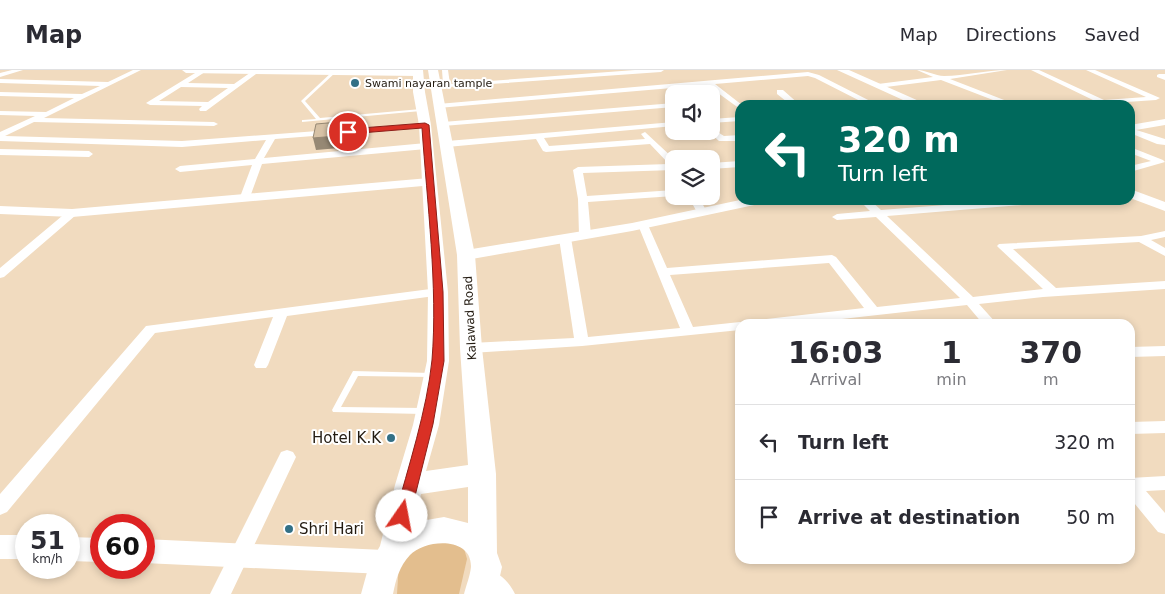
<!DOCTYPE html>
<html lang="en">
<head>
<meta charset="utf-8">
<style>
  body { margin:0; font-family:"DejaVu Sans",sans-serif; background:#f7f7f7; color:#2b2b33; height:100vh; display:flex; flex-direction:column; font-size:19px; white-space:nowrap }
  * { box-sizing:border-box; margin:0 }
  p { font-size:16px; color:#7c7c81 }
  .icon { flex:none; width:28px; height:28px; fill:none; stroke:currentColor; stroke-width:2; stroke-linecap:round; stroke-linejoin:round }
  .map { position:relative; flex:1; overflow:hidden }
  .drawer { position:absolute; left:735px; top:249px; width:400px; height:245px; display:flex; flex-direction:column; background:#fff; border-radius:15px; box-shadow:0 2px 8px #0003 }
  .drawer>* { flex:none }
  .top-card { position:absolute; left:735px; top:30px; width:400px; height:105px; border-radius:15px; box-shadow:0 2px 8px #0003; background:#00695c; color:#fff; overflow:hidden }
  .controls { position:absolute; left:665px; top:15px; display:grid; gap:10px }
  .controls a { display:grid; place-items:center; width:55px; height:55px; border-radius:10px; background:#fff; box-shadow:0 2px 8px #0003; font-size:25px }
  .speed { position:absolute; left:15px; top:444px; display:flex; gap:10px; font-size:25px; font-weight:700; text-align:center }
  .speed>* { display:grid; place-content:center; width:65px; height:65px; border-radius:50%; background:#fff; box-shadow:0 2px 8px #0003; line-height:1 }
  .speed small { font-size:12px; font-weight:400 }
  .speed .limit { border:8px solid #d22; background:#fff; color:#111 }
  .pin { position:absolute; display:grid; place-items:center; width:42px; height:42px; color:#fff; margin:-21px; border:2px solid #fff; border-radius:50%; box-shadow:0 1px 5px #0007 }
  .me { position:absolute; width:55px; margin:-28px; rotate:12deg; stroke-linejoin:round; filter:drop-shadow(0 0 4px #0008) }
  .turn { display:flex; align-items:center; gap:18px; height:105px; padding:0 20px; font-size:22px }
  .turn .icon { width:65px; height:65px; stroke-width:2.5 }
  .turn b { display:block; font-size:35px; line-height:42px }
  .eta { display:flex; justify-content:space-evenly; align-items:center; height:85px; text-align:center }
  .eta b { font-size:30px; font-weight:700; line-height:35px }
  ul { padding:0; list-style:none }
  li { display:flex; align-items:center; gap:15px; height:75px; padding:0 20px; border-top:1px solid #e1e1e2 }
  li div { flex:1 }
  li b { display:block; font-size:19px }
  li em { font-style:normal }
  header { display:flex; align-items:center; gap:30px; box-sizing:border-box; height:70px; padding:0 25px; background:#fff; border-bottom:1px solid #e1e1e2 }
  header strong { font-size:24px }
  nav { display:flex; gap:28px; margin-inline-start:auto; font-size:18px }
  .map>svg:first-child { display:block }
  .green { fill:#e3be8e }
  .lines { fill:none; stroke-linecap:round; stroke-linejoin:round }
  .lane { fill:#fff; fill-rule:evenodd }
  .street { fill:#fff; fill-rule:evenodd }
  .secondary { fill:#fff; fill-rule:evenodd }
  .primary { fill:#fff; fill-rule:evenodd }
  .shaded-wall { fill:#968874 }
  .building { fill:#d7c2a6; stroke:#968874 }
  .route { fill:#d93025; stroke:#8d1f18 }
  .poi-dot { fill:#337086; stroke:#fff; stroke-width:2 }
  .labels { text-anchor:middle; stroke-width:4; stroke-linejoin:round; paint-order:stroke }
  .far-poi-label { font-size:11px; fill:#241c12; stroke:#fff; text-anchor:start }
  .street-label { font-size:12px; fill:#241c12; stroke:#fff }
  .near-poi-label { font-size:15px; fill:#241c12; stroke:#fff; text-anchor:end }
</style>
</head>
<body>
<header>
<strong>Map</strong>
<nav><a>Map</a><a>Directions</a><a>Saved</a></nav>
</header>
<div class="map">
<svg width="1165" height="524" viewBox="0 0 1165 524">
  <rect width="100%" height="100%" fill="#f1dbbf"/>
  <!-- green -->
  <path class="green" d="M421 466 462 471 467 489 459 524H397L399 492Z"/>
  <g class="lines">
    <!-- lane -->
    <path class="lane" d="M333 1 336 2 305 31 320 48 421 39 423 40 421 41 302 52V50H303L316 49 301 31Z
      M353 301 432 303 436 305 432 307 358 306 341 337 423 338 426 339 427 341 426 343 423 344 333 342 332 340Z"/>
    <!-- street -->
    <path class="street" d="M12 0H23L0 7V3Z
      M133 0H141L44 48 214 52 218 54 214 56 34 52 5 66 182 71 425 53H428V57L275 69 264 88 426 73 430 76 426 79 262 94 250 127 245 130 240 127 252 95 180 102 175 99 180 96 255 89 266 70 182 77 0 71V62L35 46 0 45V41L46 42 74 28 0 26V22L82 24 100 16 0 13V9L108 12Z
      M200 0H208L188 13 234 14 254 0 260 1 206 41H200L199 39 202 36 150 35 146 33ZM181 17 228 18 208 32 159 31Z
      M442 0H448L450 14 635 0H664L661 2 434 18V16L443 14Z
      M917 0C926 0 935 6 944 6 965 6 986 0 1007 0L950 9 1017 35H1006L941 10 878 18 874 16 878 14 933 7Z
      M1031 0H1039L1104 30 1146 27 1086 0H1095L1160 28 1156 30 1082 35V32L1095 31Z
      M808 2 819 5 878 35H868L815 8 808 6 715 14 742 35H740V39L707 15 438 38 434 36 438 34Z
      M1159 4H1165V10L1157 7V5Z
      M777 20H783L800 35H791L777 24Z
      M919 31 923 33 922 35H897Z
      M674 33V37L443 56 439 54 443 52Z
      M740 47V51L711 53V49Z
      M674 52V56L544 68 549 76 645 69 641 64 645 62 674 89V100L583 103 587 126 674 120V126L588 132 591 165 585 168 579 165 578 129 573 100 578 97 669 94 650 74 546 82 543 81 536 69 447 77 443 74 447 71Z
      M711 58 724 66 740 65V71H719L708 61H711Z
      M1130 58 1165 69V75L1157 74 1130 63Z
      M1130 77 1163 90 1165 92 1130 102V96L1151 91 1130 83Z
      M0 79 89 81 93 84 89 87 0 85Z
      M740 91V97L711 99V93Z
      M688 126H698L707 142 706 144H698Z
      M859 130H870L881 140 1009 130H1052L1047 133 887 146 973 227 1043 219 999 178 997 176 999 174 1141 166 1165 161V167L1151 170 1165 178V186L1139 172 1013 179 1056 218 1165 211V219L1043 227 979 234 997 254H983L967 235 797 254H750L757 250 864 238 829 193 670 205 693 257 740 252 745 254H740V260L582 276 471 283 466 281 464 278 466 275 471 273 574 268 559 168 565 165 571 168 588 267 680 258 638 155 643 152 648 155 667 198 832 185 836 187 877 237 960 228 876 147 837 150 832 147 837 144 870 141Z
      M72 140 77 143 76 145 4 207 0 208V198L68 141Z
      M438 218 444 222 442 225 287 246 268 295 266 298H256L254 295 273 247 155 263 7 442 0 445V424L146 256Z
      M1165 276V286L1130 287V277Z
      M1165 351V363L1130 364V352Z
      M287 380 293 382 296 387 231 524H210L281 382Z
      M1165 406V420L1146 421 1165 443V464L1158 462 1130 428V408Z"/>
    <!-- secondary -->
    <path class="secondary" d="M182 0H418L423 3 418 6 186 3Z
      M837 0H849L928 35H914Z
      M1165 49V55L1130 61V55Z
      M429 108 436 112 434 115 72 147 0 144V136L72 139Z
      M1130 119 1165 132V141L1130 128Z
      M740 130H766L759 134 632 161 466 190 460 188 458 185 460 182 466 180 632 153Z
      M0 465H26V489H0Z
      M69 467 101 468V492L69 491Z
      M144 469 384 480 394 483 398 492 394 501 384 504 144 493Z
      M486 498C499 503 509 511 515 524H480L476 520 472 511 476 502Z"/>
    <!-- primary -->
    <path class="primary" d="M413 0H423L425 22 431 55 448 222 449 291 439 355 426 401 468 395 460 278 457 185 428 0H438L475 185 482 278 496 404 497 483 502 497 496 524H464C466 516 470 506 471 497 472 466 425 469 410 485 399 497 396 509 393 524H361L369 495 380 476 395 415 413 355 427 291 428 222 419 55 413 22ZM468 417V453L444 447 415 452 421 424Z"/>
  </g>
  <!-- shaded-wall -->
  <path class="shaded-wall" d="M362 50 364 62 363 76 316 80 313 68Z"/>
  <!-- building -->
  <path class="building" d="M362 50 360 64 313 68 316 54Z"/>
  <!-- route -->
  <path class="route" d="M425 53 429 55 443 222 444 291 433 354 410 446 408 451 402 453 397 451 395 446C408 398 427 340 432 290 438 217 427 132 422 58L348 64 345 62 348 59Z"/>
  <!-- markers -->
  <g class="poi-dot">
    <circle cx="355" cy="13" r="5"/>
    <circle cx="391" cy="368" r="5"/>
    <circle cx="289" cy="459" r="5"/>
  </g>
  <g class="labels">
    <!-- far-poi labels -->
    <g class="far-poi-label">
      <text x="365" y="17">Swami nayaran tample</text>
    </g>
    <!-- street labels -->
    <g class="street-label">
      <text transform="translate(470 248) rotate(-93)" y="4">Kalawad Road</text>
    </g>
    <!-- near-poi labels -->
    <g class="near-poi-label">
      <text x="381" y="373">Hotel K.K</text>
      <text x="299" y="464" text-anchor="start">Shri Hari</text>
    </g>
  </g>
</svg>
<div class="controls">
<a><svg class="icon" aria-label="sound" viewBox="0 0 24 24"><path d="M4 9h4l5-4v14l-5-4H4zM17 9q2 3 0 6"/></svg></a>
<a><svg class="icon" aria-label="layers" viewBox="0 0 24 24"><path d="M12 4l9 5-9 5-9-5zM3 14l9 5 9-5"/></svg></a>
</div>
<div class="speed"><div>51<small>km/h</small></div><div class="limit">60</div></div>
<div class="pin" style="left:348px;top:62px;background:#d93025"><svg class="icon" aria-label="arrive" viewBox="0 0 24 24"><path d="M6 21V4h12l-3 4 3 4H6"/></svg></div>
<svg class="me" style="left:402px;top:446px" viewBox="-20 -20 40 40"><circle r="19" fill="#fff"/><path d="M0-13L10 11 0 6-10 11z" fill="#d93025"/></svg>
<div class="top-card">
<div class="turn"><svg class="icon" aria-label="left" viewBox="0 0 24 24"><path d="M17 20v-9H6M10 6l-5 5 5 5"/></svg><div><b>320 m</b>Turn left</div></div>
</div>
<section class="drawer">
<div class="eta">
<div><b>16:03</b><p>Arrival</p></div>
<div><b>1</b><p>min</p></div>
<div><b>370</b><p>m</p></div>
</div>
<ul>
<li><svg class="icon" aria-label="left" viewBox="0 0 24 24"><path d="M17 20v-9H6M10 6l-5 5 5 5"/></svg><div><b>Turn left</b></div><em>320 m</em></li>
<li><svg class="icon" aria-label="arrive" viewBox="0 0 24 24"><path d="M6 21V4h12l-3 4 3 4H6"/></svg><div><b>Arrive at destination</b></div><em>50 m</em></li>
</ul>
</section>
</div>
</body>
</html>
